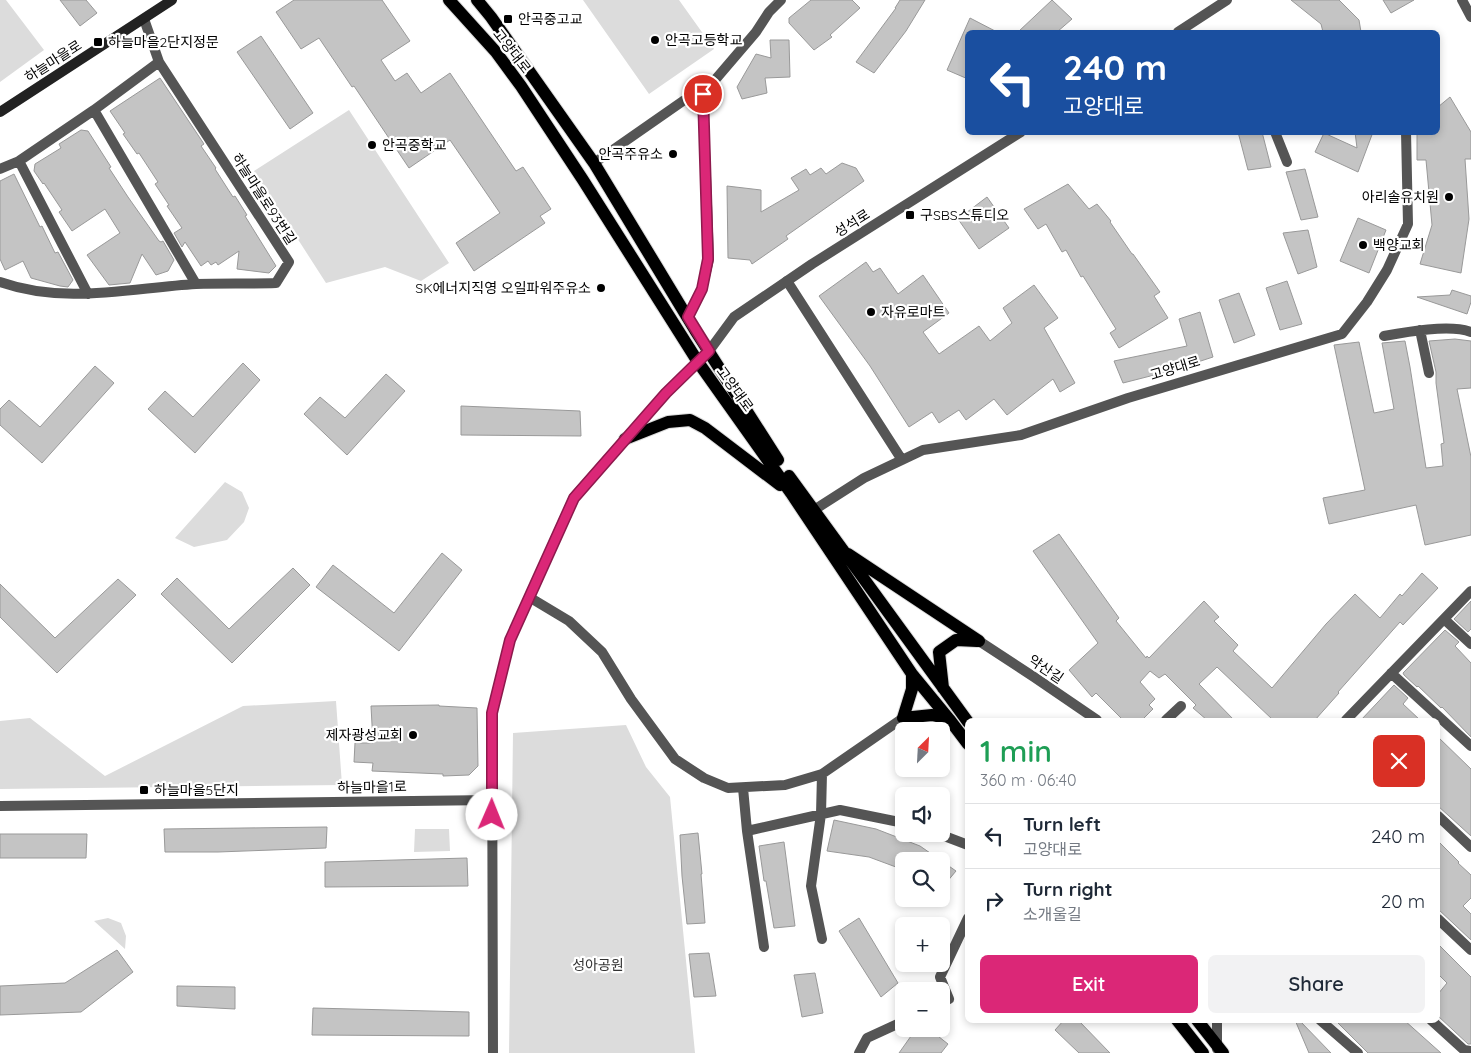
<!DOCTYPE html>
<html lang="en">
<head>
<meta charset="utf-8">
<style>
  body { margin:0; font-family:Quicksand,"Noto Sans KR",sans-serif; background:#f2f2f3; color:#1f2937; height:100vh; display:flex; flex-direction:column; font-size:19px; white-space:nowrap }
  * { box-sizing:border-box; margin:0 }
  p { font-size:16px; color:#747a83 }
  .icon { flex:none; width:28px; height:28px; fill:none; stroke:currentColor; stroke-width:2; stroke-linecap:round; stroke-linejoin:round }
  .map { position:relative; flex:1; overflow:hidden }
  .panel { position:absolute; left:965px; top:718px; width:475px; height:305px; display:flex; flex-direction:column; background:#fff; border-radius:8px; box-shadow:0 2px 8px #0003 }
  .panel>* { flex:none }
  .banner { position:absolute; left:965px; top:30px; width:475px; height:105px; border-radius:8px; box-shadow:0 2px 8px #0003; background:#1a4fa0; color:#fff; overflow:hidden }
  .needle { width:32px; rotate:24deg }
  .controls { position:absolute; left:895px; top:722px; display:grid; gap:10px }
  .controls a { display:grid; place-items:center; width:55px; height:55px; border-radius:8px; background:#fff; box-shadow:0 2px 8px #0003; font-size:25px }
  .pin { position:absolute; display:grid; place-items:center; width:42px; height:42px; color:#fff; margin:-21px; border:2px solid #fff; border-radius:50%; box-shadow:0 1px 5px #0007 }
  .me { position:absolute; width:55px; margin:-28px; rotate:1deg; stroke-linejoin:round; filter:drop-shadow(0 0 4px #0008) }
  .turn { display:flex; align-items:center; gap:18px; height:105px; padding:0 15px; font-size:22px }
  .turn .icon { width:65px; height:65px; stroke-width:2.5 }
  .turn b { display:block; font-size:35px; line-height:42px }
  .round { display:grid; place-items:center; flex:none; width:52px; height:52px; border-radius:8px; background:#f2f2f3 }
  .summary { display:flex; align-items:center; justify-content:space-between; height:85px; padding:0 15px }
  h1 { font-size:30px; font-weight:600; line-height:38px; color:#1e9e55 }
  .button { display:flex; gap:10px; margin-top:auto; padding:10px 15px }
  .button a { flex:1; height:58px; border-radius:8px; background:#db2777; color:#fff; font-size:20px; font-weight:600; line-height:58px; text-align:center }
  .button a+a { background:#f2f2f3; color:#1f2937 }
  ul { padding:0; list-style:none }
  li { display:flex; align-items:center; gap:15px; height:65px; padding:0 15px; border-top:1px solid #e0e1e3 }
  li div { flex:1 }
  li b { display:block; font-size:19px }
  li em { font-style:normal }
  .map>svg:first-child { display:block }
  .green { fill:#dcdcdc }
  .building { fill:#c4c4c4; stroke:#999 }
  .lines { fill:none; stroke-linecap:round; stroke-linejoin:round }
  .primary-casing { stroke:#dbdbdb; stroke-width:14 }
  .minor { stroke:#555; stroke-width:10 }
  .tertiary { stroke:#555; stroke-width:10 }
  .secondary { stroke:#222; stroke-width:10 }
  .primary { stroke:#000; stroke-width:12 }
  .route-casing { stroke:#8e194d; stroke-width:12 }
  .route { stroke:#db2777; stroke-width:9 }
  .poi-dot { fill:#000; stroke:#fff; stroke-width:2 }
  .labels { text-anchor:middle; stroke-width:4.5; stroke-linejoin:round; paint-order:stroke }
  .poi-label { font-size:14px; fill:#000; stroke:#fff; text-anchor:start }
  .street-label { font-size:14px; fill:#000; stroke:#fff }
  .park-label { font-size:14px; fill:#333; stroke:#fff }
</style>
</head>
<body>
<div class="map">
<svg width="1471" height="1053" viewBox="0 0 1471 1053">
  <rect width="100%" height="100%" fill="#fff"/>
  <!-- green -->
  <path class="green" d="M0 0H6L44 50 0 82Z
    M583 0H679L714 49 649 94Z
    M349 110 449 263 421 281 385 267 326 283 254 171Z
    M225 482 242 492 249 508 244 522 227 540 194 547 175 538Z
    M336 701 342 785 0 789V721L30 718 105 776 243 706Z
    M626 725 646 767 670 797 695 1053H509L513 733Z
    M415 829H449L450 851 414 852Z
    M108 918 121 923 126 936 125 949 94 921Z"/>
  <!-- building -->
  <path class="building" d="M60 0H86L97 13 80 26Z
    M294 0H382L410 41 381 60 395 81 407 73 421 93 450 73 516 171 523 167 551 209 540 216 545 223 474 271 456 243 500 213 450 140 409 168 354 86 352 87 319 38 301 49 276 12Z
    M811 0H852L860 8 830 35 832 37 814 50 789 23V18Z
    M900 0H925L906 31 874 73 856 62 896 8H895Z
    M1052 0 1072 19 1057 32H1018Z
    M1291 0H1339L1359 20 1361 32H1323L1321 24Z
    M1383 0H1414L1391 13Z
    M970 18 997 32H968V79L947 70Z
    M261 36 313 113 290 129 237 52Z
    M770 40H789L790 77 765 78 767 93 742 99 737 87 756 54 771 58Z
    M160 78 204 144 201 146 216 168 215 169 233 197 235 196 247 215 245 216 276 266 269 273 237 269 239 251 218 265 216 262 211 265 208 261 201 266 185 242 182 247 174 233 182 228 167 206 169 205 155 184 158 182 139 153 137 154 123 134 125 133 110 111Z
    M1450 97 1471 132V159H1465L1469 219 1461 273 1420 264 1432 225 1426 160H1417V132H1438V107Z
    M81 130 88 131 111 167 109 168 128 197 159 241 161 242 163 241 174 260 168 271 156 275 142 254 130 283 109 285 87 255 120 233 105 209 72 231 59 212 62 210 44 183 43 184 34 171 35 164 61 148 59 144Z
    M1238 132H1262L1271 167 1248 170Z
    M1355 132H1373L1358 172 1315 152 1324 133 1357 148Z
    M842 163 856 168 864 181 786 236 788 239 752 264 750 260 728 258 727 186 761 190V212L799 190 791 178 806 169 810 175 821 168 826 174Z
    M1305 169 1318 217 1301 220 1286 172Z
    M14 174 40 227 42 226 55 253 58 252 73 280 68 287 60 286 31 278 23 261 5 270 0 259V181Z
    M1068 184 1089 209 1097 204 1111 221 1110 222 1132 254H1133L1160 292 1154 296 1168 318 1119 348 1110 333 1116 329 1083 276 1081 277 1066 250 1062 252 1046 224 1038 229 1024 209Z
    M987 197 1009 228 979 249 958 219Z
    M1358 218 1386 230 1369 273 1340 261Z
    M1308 230 1317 267 1298 274 1283 233Z
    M866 262 873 272 880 268 898 294 923 275 949 313 923 332 939 354 979 326 990 341 1012 323 1003 308 1034 285 1058 318 1044 328 1075 383 1060 392 1053 379 1007 415 994 399 966 420 959 410 939 423 932 412 909 427 870 366 819 296Z
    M1287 281 1302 324 1280 330 1266 288Z
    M1452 290 1471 296V302L1467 314 1417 297 1450 295Z
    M1239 293 1255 335 1234 343 1219 300Z
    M1200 312 1213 357 1170 371 1123 383 1114 361 1187 346 1179 319Z
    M1455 339 1471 341V388L1457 389 1471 457V535L1425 545 1416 505 1329 524 1323 498 1365 490 1334 345 1359 342 1374 413 1394 409 1382 343 1405 341 1410 367 1426 468 1443 466 1441 444 1444 443 1436 383V372L1429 341Z
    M243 363 260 380 195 453 148 409 165 391 193 417Z
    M95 366 114 383 42 463 0 425V409L9 400 40 427Z
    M386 374 405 391 347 455 304 414 320 397 345 418Z
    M461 406 580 411 581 436 461 435Z
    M1059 534 1119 618 1116 621 1146 658 1147 656 1149 658 1204 601 1219 617 1214 621 1238 645 1233 651 1272 688 1326 624 1355 594 1380 618 1400 594 1402 596 1422 573 1438 588 1403 625 1400 622 1338 692 1339 693 1315 720H1273L1217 667 1199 684 1234 720H1207L1193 708 1196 705 1165 674 1159 678 1150 671 1140 682 1155 699 1149 705 1153 709 1142 720H1123L1096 693 1092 697 1069 670 1098 643 1033 551Z
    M442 553 462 570 399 651 316 587 333 565 394 613Z
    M293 568 310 585 232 663 161 594 177 578 229 629Z
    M118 579 136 595 57 673 0 617V584L55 638Z
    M1471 601V629L1468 632 1454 619Z
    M1445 630 1459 642 1455 646 1471 663V737L1442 707 1441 708 1418 686 1417 687 1404 675 1403 673Z
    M1394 685 1408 698 1403 704 1420 720H1361Z
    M439 705V706L477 708 478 766 469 775 443 776V774L372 771 373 763 354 762 355 743H373L371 706Z
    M1438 737 1471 769V836L1438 806Z
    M834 820 876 829 920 846 956 871 941 889V861H904V870L869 857 827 851Z
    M327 827 326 848 218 852H165L164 829Z
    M698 833 702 874H701L705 923 687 924 682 876 680 835Z
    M0 834H87L86 858H0Z
    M1438 841 1459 862 1458 863 1471 875V898L1463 906 1471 914V940L1438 909Z
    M784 842 795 926 774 928 766 881H764L759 846Z
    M467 858 468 886 325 887V862Z
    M859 918 898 983 881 997 839 931Z
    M1438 944 1471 977V1044H1468L1438 1016V994L1447 983 1438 974Z
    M117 950 133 972 81 1012 0 1015V986L65 983Z
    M709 953 716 996 694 997 689 954Z
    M815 973 823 1013 802 1017 794 975Z
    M177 986 235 987V1009L177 1006Z
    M313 1008 469 1012V1036L312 1035Z
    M1064 1020H1078L1110 1053H1079L1055 1030Z
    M1295 1020H1299L1331 1053H1309Z
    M1335 1020H1404L1441 1053H1368Z
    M916 1029H929L948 1044 941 1053H899Z"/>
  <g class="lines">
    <!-- primary casing -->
    <g class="primary-casing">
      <path id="primary" d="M449 0 496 52 521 86 583 180 698 362 791 493 912 674 949 719 968 744
        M477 0 491 17 594 163 695 330 778 460
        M625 439 668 422 690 420 705 428 780 485
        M789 476 968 722
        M848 554 979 641
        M912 674V689L903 718 932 715 949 719
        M943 688 939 652 956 640 977 641
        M1177 1020 1203 1053
        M1197 1020 1223 1053"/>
    </g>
    <!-- minor -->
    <path class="minor" d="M1462 0 1471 17
      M94 110 196 284
      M1275 132 1287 162
      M19 161 88 294
      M594 163 683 101 703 94
      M0 169 19 161 94 110 159 62
      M787 281 902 460
      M0 282C65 305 130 288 196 284 222 283 249 284 276 283L289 262 159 62 144 19
      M688 317 702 289 709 259 703 94 756 32 769 12 781 0
      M1420 330 1429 373
      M1384 336C1406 332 1450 324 1471 332
      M814 510 864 478 923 450 1021 435 1128 398 1342 334 1367 302 1387 270 1408 224 1406 132
      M529 597 569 621 602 652 631 699 675 759 704 778 728 788 785 785 822 774 903 718
      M1444 619 1471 644
      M979 641 1034 677 1097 720
      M1391 673 1471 746
      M1166 720 1181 706
      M1346 720 1471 591
      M743 788 747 831
      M1438 816 1471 847
      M939 834 968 845
      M1438 919 1471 950
      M822 939 811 886 821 814 822 774
      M764 947 747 831 840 810 904 823
      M941 1003 949 999 940 977 968 918
      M1217 1020V1049
      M1320 1020 1358 1053
      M1431 1020 1464 1050 1471 1051
      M859 1053 867 1038 904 1021"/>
    <!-- tertiary -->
    <path class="tertiary" d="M1178 32 1227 0
      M0 806 492 800
      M493 1053 492 713 510 640 574 497 666 393 709 351 734 317 812 264 1021 132"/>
    <!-- secondary -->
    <path class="secondary" d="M0 112 172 0"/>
    <!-- primary -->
    <use href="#primary" class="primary"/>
  </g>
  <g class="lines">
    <!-- route casing -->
    <g class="route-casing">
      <path id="route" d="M492 815V713L510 640 574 498 666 393 709 351 688 317 702 289 708 259 703 94"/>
    </g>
    <!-- route -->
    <use href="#route" class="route"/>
  </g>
  <!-- markers -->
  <g class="poi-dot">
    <rect x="503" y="14" width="10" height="10" rx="2.5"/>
    <circle cx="655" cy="40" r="5"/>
    <rect x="93" y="37" width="10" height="10" rx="2.5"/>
    <circle cx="372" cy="145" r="5"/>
    <circle cx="673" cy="154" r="5"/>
    <circle cx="1449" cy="197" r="5"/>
    <rect x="905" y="210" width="10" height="10" rx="2.5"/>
    <circle cx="1363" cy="245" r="5"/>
    <circle cx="601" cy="288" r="5"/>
    <circle cx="871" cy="312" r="5"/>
    <circle cx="413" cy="735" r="5"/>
    <rect x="139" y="785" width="10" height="10" rx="2.5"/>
  </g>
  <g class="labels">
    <!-- poi labels -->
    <g class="poi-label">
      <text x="518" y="24">안곡중고교</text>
      <text x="665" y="45">안곡고등학교</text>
      <text x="108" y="47">하늘마을2단지정문</text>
      <text x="382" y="150">안곡중학교</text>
      <text x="663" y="159" text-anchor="end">안곡주유소</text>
      <text x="1439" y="202" text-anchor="end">아리솔유치원</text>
      <text x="920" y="220">구SBS스튜디오</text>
      <text x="1373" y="250">백양교회</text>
      <text x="591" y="293" text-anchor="end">SK에너지직영 오일파워주유소</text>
      <text x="881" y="317">자유로마트</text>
      <text x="403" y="740" text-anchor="end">제자광성교회</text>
      <text x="154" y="795">하늘마을5단지</text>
    </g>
    <!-- street labels -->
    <g class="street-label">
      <text transform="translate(512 51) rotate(52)" y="5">고양대로</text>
      <text transform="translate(53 61) rotate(-33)" y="5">하늘마을로</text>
      <text transform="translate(264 199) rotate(57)" y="5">하늘마을로93번길</text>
      <text transform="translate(852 223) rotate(-32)" y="5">성석로</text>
      <text transform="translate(1175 368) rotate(-17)" y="5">고양대로</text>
      <text transform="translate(735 389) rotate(54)" y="5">고양대로</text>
      <text transform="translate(1046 669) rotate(34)" y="5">약산길</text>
      <text transform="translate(372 787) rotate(-1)" y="5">하늘마을1로</text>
    </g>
    <!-- park labels -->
    <g class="park-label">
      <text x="598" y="970">성아공원</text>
    </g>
  </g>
</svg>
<div class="controls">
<a><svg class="needle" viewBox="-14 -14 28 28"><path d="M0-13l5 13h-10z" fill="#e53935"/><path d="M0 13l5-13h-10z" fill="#747a83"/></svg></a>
<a><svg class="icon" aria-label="sound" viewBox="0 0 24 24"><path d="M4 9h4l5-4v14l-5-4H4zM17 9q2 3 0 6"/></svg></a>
<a><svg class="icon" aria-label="search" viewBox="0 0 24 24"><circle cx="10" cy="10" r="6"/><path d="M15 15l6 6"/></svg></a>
<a>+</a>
<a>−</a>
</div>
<div class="pin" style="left:703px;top:94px;background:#d93025"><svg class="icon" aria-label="arrive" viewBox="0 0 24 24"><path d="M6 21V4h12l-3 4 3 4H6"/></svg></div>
<svg class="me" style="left:492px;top:815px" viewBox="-20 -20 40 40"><circle r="19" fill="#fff"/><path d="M0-13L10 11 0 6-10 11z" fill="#db2777"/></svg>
<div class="banner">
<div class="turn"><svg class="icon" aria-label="left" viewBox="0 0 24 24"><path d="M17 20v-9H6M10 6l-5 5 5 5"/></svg><div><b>240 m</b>고양대로</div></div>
</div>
<section class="panel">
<div class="summary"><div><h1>1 min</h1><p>360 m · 06:40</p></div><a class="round" style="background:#d93025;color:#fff"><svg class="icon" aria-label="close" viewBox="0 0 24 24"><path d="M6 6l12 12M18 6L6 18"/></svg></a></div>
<ul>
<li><svg class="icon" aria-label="left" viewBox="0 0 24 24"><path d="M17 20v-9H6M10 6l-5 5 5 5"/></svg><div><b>Turn left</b><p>고양대로</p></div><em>240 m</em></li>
<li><svg class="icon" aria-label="right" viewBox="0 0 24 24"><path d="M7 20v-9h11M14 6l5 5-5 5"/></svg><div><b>Turn right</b><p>소개울길</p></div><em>20 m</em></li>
</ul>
<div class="button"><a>Exit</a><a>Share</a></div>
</section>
</div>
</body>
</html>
